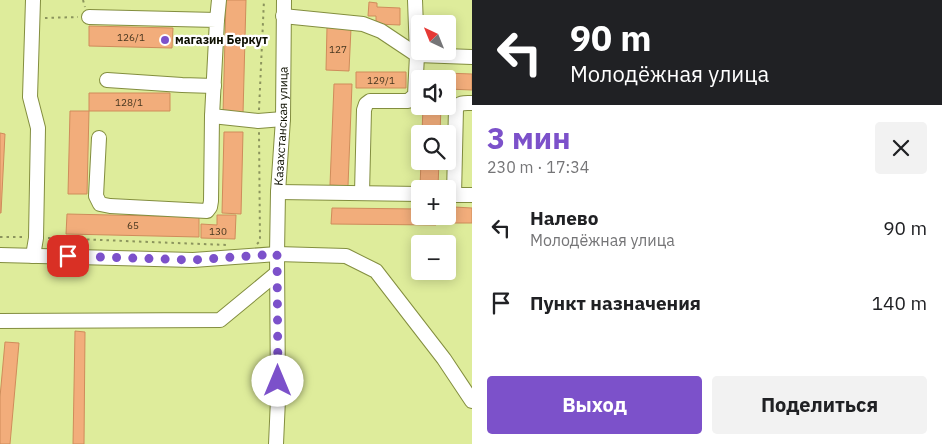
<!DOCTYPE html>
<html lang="ru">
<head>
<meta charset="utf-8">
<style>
  body { margin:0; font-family:"IBM Plex Sans",sans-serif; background:#f2f2f2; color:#202124; height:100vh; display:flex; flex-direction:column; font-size:19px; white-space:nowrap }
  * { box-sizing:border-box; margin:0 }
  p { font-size:16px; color:#757577 }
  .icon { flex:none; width:28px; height:28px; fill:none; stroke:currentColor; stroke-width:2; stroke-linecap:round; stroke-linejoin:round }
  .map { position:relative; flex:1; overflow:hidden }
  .details { display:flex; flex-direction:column; background:#fff; width:470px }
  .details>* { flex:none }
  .guide { background:#202124; color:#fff; overflow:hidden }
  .needle { width:32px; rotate:317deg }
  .tools { position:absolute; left:411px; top:15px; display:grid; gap:10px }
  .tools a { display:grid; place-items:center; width:45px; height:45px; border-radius:5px; background:#fff; box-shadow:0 2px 12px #0003; font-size:25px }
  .pin { position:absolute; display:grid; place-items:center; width:42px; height:42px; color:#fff; margin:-21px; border-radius:10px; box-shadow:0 2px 8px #0006 }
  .me { position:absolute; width:55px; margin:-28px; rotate:0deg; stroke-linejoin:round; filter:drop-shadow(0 0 4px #0008) }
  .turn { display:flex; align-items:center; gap:18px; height:105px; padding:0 15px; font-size:22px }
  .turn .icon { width:65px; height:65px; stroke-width:2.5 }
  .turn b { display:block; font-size:35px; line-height:42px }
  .round { display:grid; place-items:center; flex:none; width:52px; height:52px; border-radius:5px; background:#f2f2f2 }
  .headline { display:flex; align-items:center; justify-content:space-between; height:85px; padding:0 15px }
  h1 { font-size:30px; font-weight:800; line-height:38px; color:#7c51ca }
  .action { display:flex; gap:10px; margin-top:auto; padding:10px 15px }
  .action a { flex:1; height:58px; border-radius:5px; background:#7c51ca; color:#fff; font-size:20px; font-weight:800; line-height:58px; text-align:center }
  .action a+a { background:#f2f2f2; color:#202124 }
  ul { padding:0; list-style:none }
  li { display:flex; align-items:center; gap:15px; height:75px; padding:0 15px }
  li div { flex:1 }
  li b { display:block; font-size:19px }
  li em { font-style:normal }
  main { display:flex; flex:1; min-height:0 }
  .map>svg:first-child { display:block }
  .building { fill:#f2ad7b; stroke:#cf8c5b }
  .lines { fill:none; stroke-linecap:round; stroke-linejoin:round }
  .minor-casing { stroke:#838e3f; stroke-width:16 }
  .path { stroke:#8b945d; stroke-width:2; stroke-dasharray:2.5 4; stroke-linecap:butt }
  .minor { stroke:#fff; stroke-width:14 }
  .route { stroke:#7c51ca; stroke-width:9; stroke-dasharray:0 16.2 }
  .poi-dot { fill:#7c51ca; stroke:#fff; stroke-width:2 }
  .labels { text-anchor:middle; stroke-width:4.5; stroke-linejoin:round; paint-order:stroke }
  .number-label { font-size:10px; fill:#46361f }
  .poi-label { font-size:12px; font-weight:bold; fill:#0d0f00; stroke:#fff; text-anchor:start }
  .street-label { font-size:12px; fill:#0d0f00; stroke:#fff }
</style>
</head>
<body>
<main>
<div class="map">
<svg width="472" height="444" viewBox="0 0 472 444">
  <rect width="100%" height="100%" fill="#deec9b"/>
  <!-- building -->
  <path class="building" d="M226 0H246L243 114H223Z
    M369 2 377 3V7L400 8V25L376 24V16H368Z
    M89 26 173 28 172 48 89 46Z
    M327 27 351 28 349 71 326 70Z
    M356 72H406V88H356Z
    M445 73 472 74V90L448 89V79H445Z
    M334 84H352L348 186 330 185Z
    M89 93H170V111H89Z
    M423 106H441L440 134H422Z
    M70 111H89L87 194H68Z
    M224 132H243L241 214 222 213Z
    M0 133 5 134 1 213H0Z
    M421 161H439L438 187H420Z
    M454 207 472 208V223H454Z
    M332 208 420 209V216H436V225L331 224Z
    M67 214 199 217V237L66 234Z
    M217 215H236L235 239 201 238V224L217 225Z
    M75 331 85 332 84 444H73Z
    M5 342 19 343 10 444H0V397Z"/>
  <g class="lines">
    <!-- minor casing -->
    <g class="minor-casing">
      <g id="minor">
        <path d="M415 0 417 55 472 57"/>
        <path d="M283 16 363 24 381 31 417 55 415 95 408 101H370L366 104 364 110 362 193"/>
        <path d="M89 17 217 20 212 116 258 121 283 119"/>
        <path d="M217 20 219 0"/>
        <path d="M107 80 182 85 214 86"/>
        <path d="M99 138 96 196 100 204 110 206 207 211 210 207 211 201 212 116"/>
        <path d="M278 192 420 194"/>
        <path d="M448 195H472"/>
        <path d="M454 195 456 108C460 102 465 103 472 103"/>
        <path d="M0 255 193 260 277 254 346 256 376 271 444 359 472 401"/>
        <path d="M33 256 36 238 38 128 30 97 33 0"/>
        <path d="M0 321 220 320 277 273"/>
        <path id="s1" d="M276 444 278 399 277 254 278 192 283 119 284 0"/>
      </g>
    </g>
    <!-- path -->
    <path class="path" d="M83 0 85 7
      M45 18 78 17
      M259 110 264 0
      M0 237H25
      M48 238 228 245
      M257 244 260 241 259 132"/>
    <!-- minor -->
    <use href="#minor" class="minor"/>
  </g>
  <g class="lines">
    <!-- route -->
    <path class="route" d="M68 256 193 260 277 254 278 381"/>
  </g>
  <!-- markers -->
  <circle class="poi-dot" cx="165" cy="40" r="5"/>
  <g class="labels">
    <!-- number labels -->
    <g class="number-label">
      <text x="131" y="41">126/1</text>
      <text x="338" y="53">127</text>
      <text x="381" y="84">129/1</text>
      <text x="129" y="106">128/1</text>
      <text x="133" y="229">65</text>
      <text x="218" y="235">130</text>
    </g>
    <!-- poi labels -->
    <g class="poi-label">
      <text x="175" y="44">магазин Беркут</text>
    </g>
    <!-- street labels -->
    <g class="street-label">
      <text dy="4" stroke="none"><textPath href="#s1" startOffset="318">Казахстанская улица</textPath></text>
    </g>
  </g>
</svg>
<div class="tools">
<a><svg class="needle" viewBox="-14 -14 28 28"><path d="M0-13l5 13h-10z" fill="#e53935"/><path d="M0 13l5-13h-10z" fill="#757577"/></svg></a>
<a><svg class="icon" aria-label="sound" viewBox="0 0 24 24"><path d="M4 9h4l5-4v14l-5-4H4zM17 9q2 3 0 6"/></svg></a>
<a><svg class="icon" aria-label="search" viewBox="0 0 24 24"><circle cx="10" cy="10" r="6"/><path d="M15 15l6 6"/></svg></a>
<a>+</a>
<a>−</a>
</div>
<div class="pin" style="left:68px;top:256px;background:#d93025"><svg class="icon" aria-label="arrive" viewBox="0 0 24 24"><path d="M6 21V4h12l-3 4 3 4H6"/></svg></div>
<svg class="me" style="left:278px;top:381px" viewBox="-20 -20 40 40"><circle r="19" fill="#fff"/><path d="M0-13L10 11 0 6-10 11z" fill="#7c51ca"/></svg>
</div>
<section class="details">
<div class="guide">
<div class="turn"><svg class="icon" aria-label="left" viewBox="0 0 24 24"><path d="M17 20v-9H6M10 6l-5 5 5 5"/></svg><div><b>90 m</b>Молодёжная улица</div></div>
</div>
<div class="headline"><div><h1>3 мин</h1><p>230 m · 17:34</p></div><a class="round"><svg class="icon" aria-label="close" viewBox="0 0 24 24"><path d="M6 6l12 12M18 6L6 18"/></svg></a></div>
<ul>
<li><svg class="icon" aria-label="left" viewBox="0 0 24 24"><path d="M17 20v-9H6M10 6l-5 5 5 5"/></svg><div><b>Налево</b><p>Молодёжная улица</p></div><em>90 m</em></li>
<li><svg class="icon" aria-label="arrive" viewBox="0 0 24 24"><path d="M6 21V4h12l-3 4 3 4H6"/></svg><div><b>Пункт назначения</b></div><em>140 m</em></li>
</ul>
<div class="action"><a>Выход</a><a>Поделиться</a></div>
</section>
</main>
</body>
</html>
